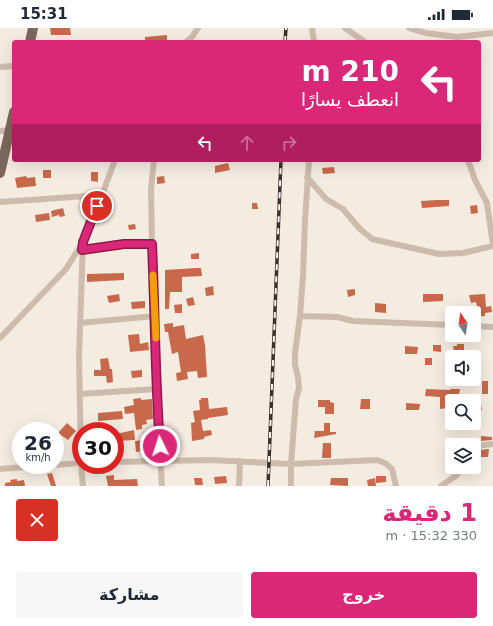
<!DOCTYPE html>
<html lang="ar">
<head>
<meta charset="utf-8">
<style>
  body { margin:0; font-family:"DejaVu Sans","Noto Naskh Arabic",sans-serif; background:#f6f6f7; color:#1f2937; direction:rtl; height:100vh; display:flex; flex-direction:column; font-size:15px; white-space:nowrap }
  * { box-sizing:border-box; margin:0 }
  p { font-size:13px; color:#747a83 }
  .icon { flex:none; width:22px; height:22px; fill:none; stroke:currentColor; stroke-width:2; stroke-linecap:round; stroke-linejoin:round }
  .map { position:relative; height:458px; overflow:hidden; direction:ltr }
  .panel { display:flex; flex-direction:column; background:#fff; flex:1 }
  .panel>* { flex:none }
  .top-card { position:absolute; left:12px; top:12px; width:469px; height:122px; border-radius:4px; box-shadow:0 4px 16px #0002; direction:rtl; background:#db2777; color:#fff; overflow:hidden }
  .needle { width:26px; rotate:347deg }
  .buttons { position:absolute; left:445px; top:278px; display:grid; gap:8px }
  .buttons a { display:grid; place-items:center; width:36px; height:36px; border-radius:4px; background:#fff; box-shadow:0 4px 16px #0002; font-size:20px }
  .speed { position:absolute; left:12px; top:394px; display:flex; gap:8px; font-size:20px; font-weight:700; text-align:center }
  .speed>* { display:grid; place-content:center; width:52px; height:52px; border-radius:50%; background:#fff; box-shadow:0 4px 16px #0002; line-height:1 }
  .speed small { font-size:10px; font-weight:400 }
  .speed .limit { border:6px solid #d22; background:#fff; color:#111 }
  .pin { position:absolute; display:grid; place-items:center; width:34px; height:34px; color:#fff; margin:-17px; border:2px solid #fff; border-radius:50%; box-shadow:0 1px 4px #0007 }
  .me { position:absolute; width:44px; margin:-22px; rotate:356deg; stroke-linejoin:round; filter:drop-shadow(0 0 3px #0008) }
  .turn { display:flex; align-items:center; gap:14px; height:84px; padding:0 16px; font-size:18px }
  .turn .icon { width:52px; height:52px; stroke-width:2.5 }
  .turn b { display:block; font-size:28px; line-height:34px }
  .lanes { display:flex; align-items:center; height:38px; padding:0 16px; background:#0003; justify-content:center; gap:20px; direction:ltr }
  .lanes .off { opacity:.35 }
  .round { display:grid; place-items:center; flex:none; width:42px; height:42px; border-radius:4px; background:#f6f6f7 }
  .overview { display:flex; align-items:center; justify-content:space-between; height:68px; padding:0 16px }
  h1 { font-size:24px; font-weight:600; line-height:30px; color:#db2777 }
  .action { display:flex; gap:8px; margin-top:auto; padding:8px 16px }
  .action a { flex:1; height:46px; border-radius:4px; background:#db2777; color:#fff; font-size:16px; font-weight:600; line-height:46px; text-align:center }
  .action a+a { background:#f6f6f7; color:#1f2937 }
  .status { display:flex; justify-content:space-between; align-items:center; height:28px; padding:0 20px; background:#fff; direction:ltr }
  .status svg { height:11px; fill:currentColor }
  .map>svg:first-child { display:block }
  .building { fill:#c8694b }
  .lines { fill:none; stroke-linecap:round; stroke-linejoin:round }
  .minor { stroke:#cdbbac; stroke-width:6 }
  .primary { stroke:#7d675c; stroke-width:10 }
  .rail-casing { stroke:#3b302b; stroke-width:3.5 }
  .rail { stroke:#fbf5ee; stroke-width:2; stroke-dasharray:6; stroke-linecap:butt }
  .route-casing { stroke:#8e194d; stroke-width:10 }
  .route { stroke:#db2777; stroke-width:7 }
  .slow { stroke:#f59e0b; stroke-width:7 }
</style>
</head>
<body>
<div class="status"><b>15:31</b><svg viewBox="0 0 49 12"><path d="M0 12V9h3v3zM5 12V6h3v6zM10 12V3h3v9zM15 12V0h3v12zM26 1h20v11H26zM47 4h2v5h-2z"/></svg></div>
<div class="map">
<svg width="493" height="458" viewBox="0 0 493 458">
  <rect width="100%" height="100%" fill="#f4ebe1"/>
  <!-- building -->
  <path class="building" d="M50 0H70L71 7H51Z
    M167 7V14H145V9Z
    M228 135 230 142 215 145V138Z
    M334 139 335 145 323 146 322 140Z
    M43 142H51V150H43Z
    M91 144H98V154L91 153Z
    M26 148 27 150 35 149 36 158 17 160 15 150Z
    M164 148 165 155 157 156V149Z
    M437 172H449V178L422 180 421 173Z
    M252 175H257L258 181H252Z
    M477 177 478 185 471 186 470 178Z
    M63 180 65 188 60 189 59 187 52 189 51 183Z
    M49 185 50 192 36 194 35 187Z
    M135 196 136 201 129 202 128 197Z
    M199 225V231H191V226Z
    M196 240H201L202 248 182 249V264H170L169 281H165V242Z
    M124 245V252L87 254V246Z
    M213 258 214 267 206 268 205 260Z
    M355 261V267L348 269 347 262Z
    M119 266 120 273 109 275 107 268Z
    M423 266H443V273L423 274Z
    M485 266 486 279 491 278 492 284 485 285V288L476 289V284H478L476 274 471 275 469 267Z
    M193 269 195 277 188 278 186 271Z
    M145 273V280L132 281 131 274Z
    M375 275 386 276V285L375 284Z
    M182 276V285H175L174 277Z
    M173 295V299L184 297 186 311 203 307 205 317 207 349 198 350 197 343 187 344 188 351 177 353 176 345 181 344 178 324 172 326 168 304H165L164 296Z
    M139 306 140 316 148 314 149 322 130 324 128 307Z
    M457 316H464V323H454L453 318H457Z
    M433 317H441V324L433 323Z
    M405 318 418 319 417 326H405Z
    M108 330 110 341H112L113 354 107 355 106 348H94V342H101L100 331Z
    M425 330H432V337H425Z
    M142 342V349L132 350 131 343Z
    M482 353H488V366H482Z
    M426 361 450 362V361H460L459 367 457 373H452V376L447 375V380L440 381V369L425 368Z
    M141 370V372L152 371 153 391 146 392 147 396 142 397V401L136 402 134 385 125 386 124 379 134 377 133 371Z
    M201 370H208L209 381 227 379 228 387 208 390V391L201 392 203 403 211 402 212 407 204 409V411L192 413 191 395 195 394 193 383 200 382 199 372H201Z
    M361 371H370V381H360Z
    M318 372H330V374L334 375V386H325V379H318Z
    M406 375 420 376 419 382H406Z
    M481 376 482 382 475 383 474 377Z
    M122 383 123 391 98 393V385Z
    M67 395 76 403 68 412 58 405Z
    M324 395H330V404H336V406L314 410 315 403H324Z
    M134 402 135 412 117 413 116 406Z
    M481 408 492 409V412L481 413Z
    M154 411 155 421 136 424 135 413Z
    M323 415H331V430H322Z
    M489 421 488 429H480V422Z
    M52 445 56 458H51L47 446Z
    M114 447V452L137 451 138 458H108L106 448Z
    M226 448 227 455 215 456 214 449Z
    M376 448H386V454L376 455Z
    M194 450H202L203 457H195Z
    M331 450H348V458L330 457Z
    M375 450 376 458H368L367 452Z
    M17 451V453L24 452 25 458H5V455L11 454 10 452Z"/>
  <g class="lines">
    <!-- minor -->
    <path class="minor" d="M312 0 314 14
      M345 0 365 14
      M409 0 426 5 457 9 493 5
      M186 14 192 9 198 0
      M0 39 14 38
      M0 103 12 102
      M154 132 151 161 152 216 155 288 156 361 162 458
      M468 132 475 152 487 175 493 217
      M307 149 326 171 343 181 360 201 372 211 439 226 463 225 493 218
      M0 174 102 167
      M82 222 124 216H152
      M300 288 337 289 353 293 452 297
      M80 295 155 288
      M474 298 493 299
      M0 310 66 241 83 214 102 167 115 132
      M80 366 156 361
      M474 421 476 418 493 416
      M81 433 79 328 83 214
      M115 434 209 432 291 436 377 432 385 435 392 441 396 458
      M55 437 81 435
      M81 437 83 458
      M0 441 51 437
      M239 458 240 433
      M291 458V436L296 371 299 360 298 349 295 337V325L300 288 303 248 305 193 309 132
      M441 458 457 447 462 439"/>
    <!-- primary -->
    <path class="primary" d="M30 14 33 0
      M0 145 14 84"/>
    <!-- rail casing -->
    <g class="rail-casing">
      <path id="rail" d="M285 14 286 0
        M268 458 281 132"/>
    </g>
    <!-- rail -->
    <use href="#rail" class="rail"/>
  </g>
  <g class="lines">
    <!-- route casing -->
    <g class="route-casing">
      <path id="route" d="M97 178 83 214 82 222 124 216H152C155 283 155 351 160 418"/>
    </g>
    <!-- route -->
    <use href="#route" class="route"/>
    <!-- slow -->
    <path class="slow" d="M153 247 156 310"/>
  </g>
</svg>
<div class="buttons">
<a><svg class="needle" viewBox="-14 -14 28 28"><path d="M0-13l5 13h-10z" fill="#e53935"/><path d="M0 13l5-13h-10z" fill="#747a83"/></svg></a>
<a><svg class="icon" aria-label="sound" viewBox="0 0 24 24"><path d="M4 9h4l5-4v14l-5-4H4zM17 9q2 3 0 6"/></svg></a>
<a><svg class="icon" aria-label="search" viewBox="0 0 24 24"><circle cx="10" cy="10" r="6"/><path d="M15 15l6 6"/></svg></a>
<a><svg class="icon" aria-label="layers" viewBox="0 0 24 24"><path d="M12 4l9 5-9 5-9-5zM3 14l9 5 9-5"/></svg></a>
</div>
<div class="speed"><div>26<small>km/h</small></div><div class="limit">30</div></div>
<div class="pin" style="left:97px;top:178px;background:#d93025"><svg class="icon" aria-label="arrive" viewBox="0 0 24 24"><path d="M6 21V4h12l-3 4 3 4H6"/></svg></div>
<svg class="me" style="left:160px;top:418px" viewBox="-20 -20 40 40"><circle r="17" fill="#db2777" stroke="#fff" stroke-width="3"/><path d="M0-11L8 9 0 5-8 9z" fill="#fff"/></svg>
<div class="top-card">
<div class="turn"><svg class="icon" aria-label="left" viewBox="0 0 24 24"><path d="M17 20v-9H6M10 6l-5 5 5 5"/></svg><div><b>210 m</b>انعطف يسارًا</div></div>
<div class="lanes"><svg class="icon" aria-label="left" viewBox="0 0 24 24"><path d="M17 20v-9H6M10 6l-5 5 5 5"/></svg><svg class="icon off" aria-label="ahead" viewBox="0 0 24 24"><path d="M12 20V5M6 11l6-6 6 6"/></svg><svg class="icon off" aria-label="right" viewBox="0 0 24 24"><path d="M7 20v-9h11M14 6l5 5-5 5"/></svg></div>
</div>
</div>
<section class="panel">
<div class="overview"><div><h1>1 دقيقة</h1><p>330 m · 15:32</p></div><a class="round" style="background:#d93025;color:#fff"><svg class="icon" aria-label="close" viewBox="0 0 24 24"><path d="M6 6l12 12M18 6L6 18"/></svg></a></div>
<div class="action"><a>خروج</a><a>مشاركة</a></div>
</section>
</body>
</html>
